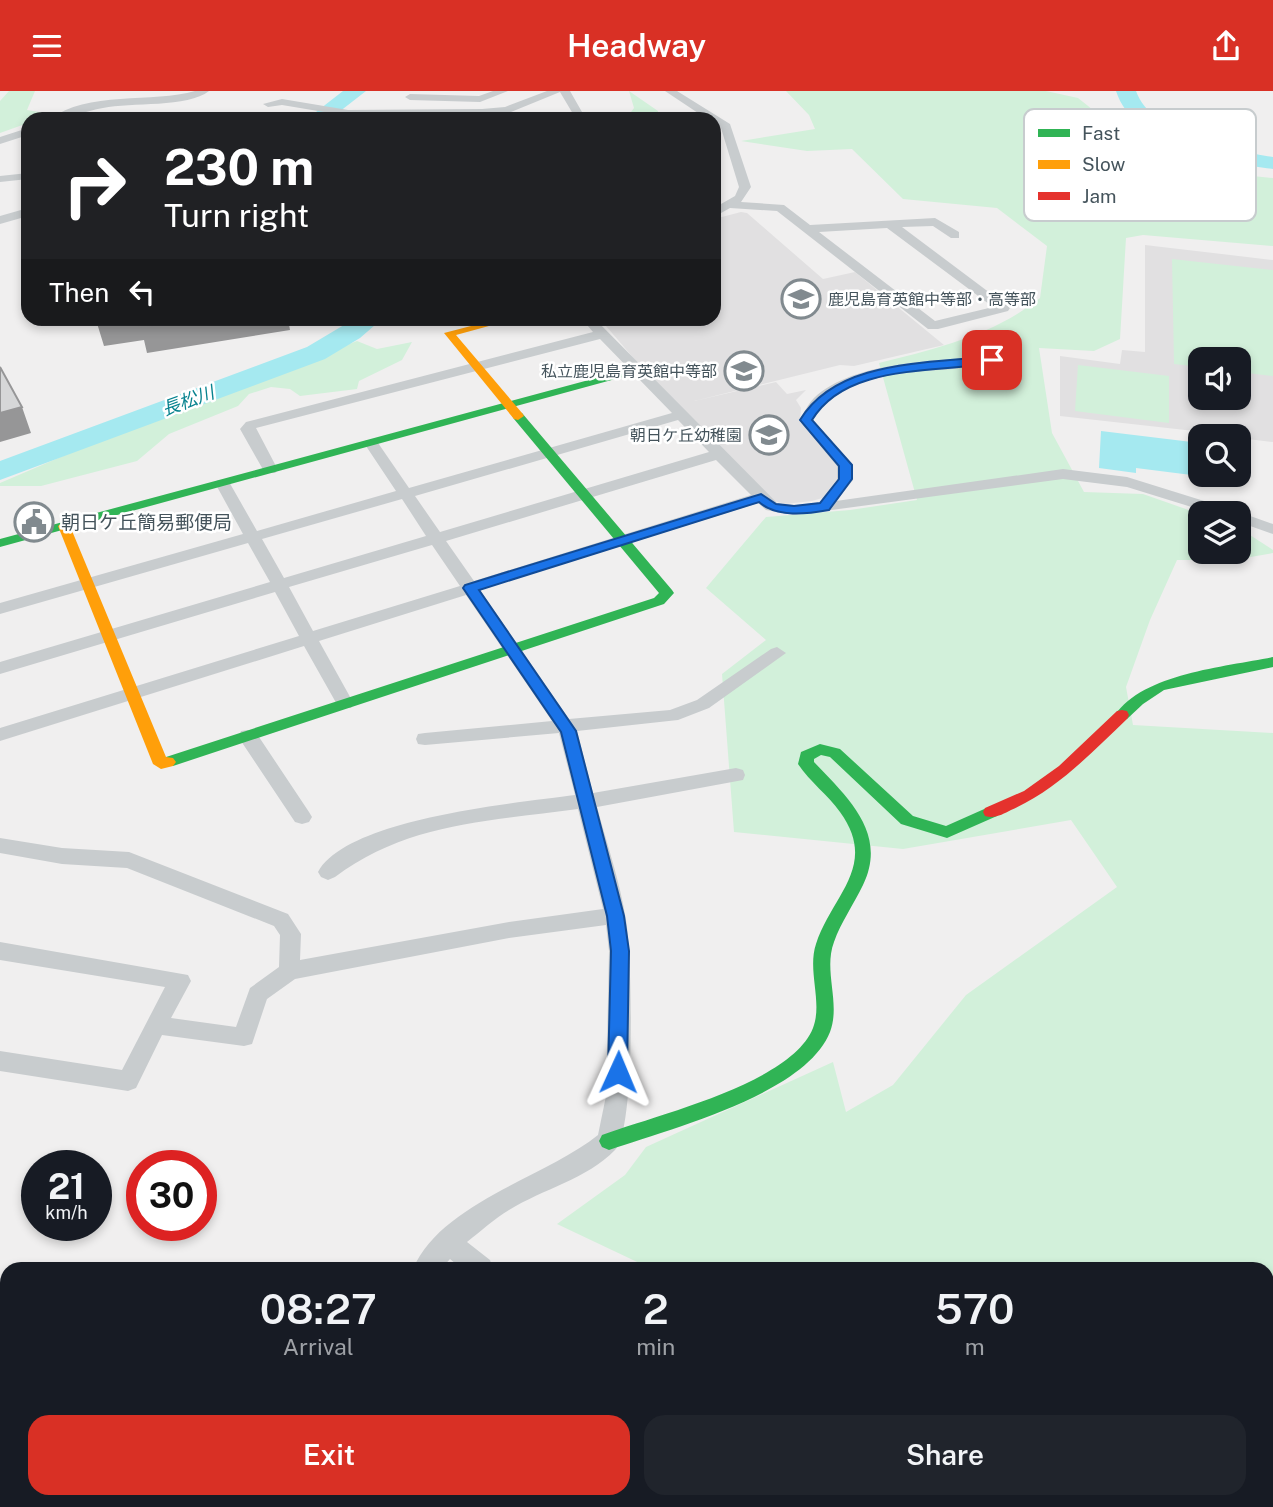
<!DOCTYPE html>
<html lang="en">
<head>
<meta charset="utf-8">
<style>
  body { margin:0; font-family:"Public Sans","Noto Sans JP",sans-serif; background:#20242c; color:#f1f3f6; height:100vh; display:flex; flex-direction:column; font-size:26px; white-space:nowrap }
  * { box-sizing:border-box; margin:0 }
  p { font-size:23px; color:#9ea1a6 }
  .icon { flex:none; width:38px; height:38px; fill:none; stroke:currentColor; stroke-width:2; stroke-linecap:round; stroke-linejoin:round }
  .map { position:relative; flex:1; overflow:hidden }
  .panel { position:absolute; left:0px; top:1171px; width:1274px; height:247px; display:flex; flex-direction:column; background:#171b24; border-radius:21px 21px 0 0; box-shadow:0 4px 10px #0003 }
  .panel>* { flex:none }
  .banner { position:absolute; left:21px; top:21px; width:700px; height:214px; border-radius:21px; box-shadow:0 4px 10px #0003; background:#202124; color:#fff; overflow:hidden }
  .controls { position:absolute; left:1188px; top:256px; display:grid; gap:14px }
  .controls a { display:grid; place-items:center; width:63px; height:63px; border-radius:14px; background:#171b24; box-shadow:0 4px 10px #0003; font-size:35px }
  .speed { position:absolute; left:21px; top:1059px; display:flex; gap:14px; font-size:35px; font-weight:700; text-align:center }
  .speed>* { display:grid; place-content:center; width:91px; height:91px; border-radius:50%; background:#171b24; box-shadow:0 4px 10px #0003; line-height:1 }
  .speed small { font-size:18px; font-weight:400 }
  .speed .limit { border:10px solid #d22; background:#fff; color:#111 }
  .pin { position:absolute; display:grid; place-items:center; width:60px; height:60px; color:#fff; margin:-30px; border-radius:14px; box-shadow:0 4px 10px #0006 }
  .me { position:absolute; width:77px; margin:-38px; rotate:1deg; stroke-linejoin:round; filter:drop-shadow(0 0 5px #0008) }
  .turn { display:flex; align-items:center; gap:24px; height:147px; padding:0 28px; font-size:32px }
  .turn .icon { width:91px; height:91px; stroke-width:2.5 }
  .turn b { display:block; font-size:49px; line-height:60px }
  .then { display:flex; align-items:center; height:66px; padding:0 28px; background:#0003; gap:14px; font-size:26px }
  .eta { display:flex; justify-content:space-evenly; align-items:center; height:119px; text-align:center }
  .eta b { font-size:42px; font-weight:600; line-height:49px }
  .button { display:flex; gap:14px; margin-top:auto; padding:14px 28px }
  .button a { flex:1; height:80px; border-radius:21px; background:#d93025; color:#fff; font-size:28px; font-weight:600; line-height:80px; text-align:center }
  .button a+a { background:#20242c; color:#f1f3f6 }
  header { display:flex; justify-content:space-between; align-items:center; height:91px; padding:0 28px; background:#d93025; color:#fff; font-size:32px; font-weight:600 }
  .map>svg:first-child { display:block }
  .education { fill:#e1e0e1; fill-rule:evenodd }
  .green { fill:#d2f0da }
  .water { fill:#a5e9f0 }
  .lines { fill:none; stroke-linecap:round; stroke-linejoin:round }
  .river { fill:#a5e9f0; fill-rule:evenodd }
  .street { fill:#c8ccce; fill-rule:evenodd }
  .fast { fill:#30b455; fill-rule:evenodd }
  .slow { fill:#ff9f0a; fill-rule:evenodd }
  .jam { fill:#e5322d; fill-rule:evenodd }
  .shaded-wall { fill:#969697 }
  .building { fill:#d6d7d8; stroke:#969697; stroke-width:2 }
  .route { fill:#1a73e8; stroke:#114b97; stroke-width:2 }
  .labels { text-anchor:middle; stroke-width:5; stroke-linejoin:round; paint-order:stroke }
  .far-poi-label { font-size:16px; fill:#45545c; stroke:#fff; text-anchor:end }
  .far-water-label { font-size:18px; font-style:italic; fill:#07838f; stroke:#fff }
  .poi-label { font-size:19px; fill:#45545c; stroke:#fff; text-anchor:start }
  .key { fill:#fff; stroke:#c7ccce; stroke-width:2 }
  .key-label { font-size:19px; fill:#45545c }
</style>
</head>
<body>
<header><svg class="icon" aria-label="menu" viewBox="0 0 24 24"><path d="M4 6h16M4 12h16M4 18h16"/></svg>Headway<svg class="icon" aria-label="share" viewBox="0 0 24 24"><path d="M12 15V3M7 8l5-5 5 5M5 13v7h14v-7"/></svg></header>
<div class="map">
<svg width="1273" height="1416" viewBox="0 0 1273 1416">
  <rect width="100%" height="100%" fill="#f0efef"/>
  <!-- education -->
  <path class="education" d="M741 121 747 122 823 188 855 181 944 254 854 275 840 274 694 310 776 291 787 303 806 299 796 309 801 317 800 331 833 362 841 386 826 406 812 410 785 413 774 410 636 270 600 228H714V128Z
    M1145 154 1273 169V351L1239 347V345L1060 325V265L1120 273 1122 259 1145 261ZM1200 268H1239V306H1200Z"/>
  <!-- green -->
  <path class="green" d="M9 0H35L27 19 51 23 39 28H28V32L0 42V10Z
    M629 0 658 20V26L665 28 636 27 631 21 634 17Z
    M786 0H1046L1078 7 1146 61 1233 83 1273 87V155L1143 144 1126 147 1120 248 1094 260 1039 257 1052 342 1084 401 1143 403 1200 423V460H1239V437L1273 459V462L1234 469H1177L1150 529 1126 596 1133 634 1273 642V1416H1034L1018 1411 1267 1410V1178H652L557 1133 625 1084 646 1056 833 971 846 1021 893 994 966 904 1117 796 1071 729 903 758 734 741 722 583 766 549 706 497 766 426 850 419 917 409 879 272C935 258 994 244 1040 207L1047 155 997 117 903 108 852 58 807 60 741 50 815 38 809 24Z
    M1172 168 1273 179V285L1239 281V268H1200V276L1174 273Z
    M357 250 377 258 412 251 402 269 359 290 357 298 300 305 290 298 271 296 249 303 238 315 169 343 137 370 41 395H0V392L63 365Z
    M1078 274 1169 285V332L1075 320Z"/>
  <!-- water -->
  <path class="water" d="M1101 340 1200 352V383H1231V389L1136 377V382L1099 377Z"/>
  <g class="lines">
    <!-- river -->
    <path class="river" d="M343 0H366L330 28H307Z
      M1116 0H1136C1152 45 1231 59 1273 66V78C1222 71 1134 56 1116 0Z
      M354 228H382L360 247 325 268 0 389V370L307 256Z"/>
    <!-- street -->
    <path class="street" d="M195 0H209C188 17 131 11 103 17 85 20 69 28 51 28 85 0 154 12 195 0Z
      M493 0H508L480 11 410 9 405 6 410 3 479 5Z
      M547 0H570L586 28H576L560 1 511 21 482 24 348 25 282 14 268 16 263 13 282 8 348 19 482 18 505 16Z
      M665 0H677L730 33 751 96 741 111 784 114 810 134 935 127 959 141V147H951L933 135 902 136 1010 217 1008 220 938 238H928L777 120 730 117 714 126V117L735 105 739 96 721 37 714 32V28H707ZM887 137 993 216 935 230 819 141Z
      M28 37V44L0 53V46Z
      M28 82V88L0 91V85Z
      M28 117V125L0 133V125Z
      M582 228H595L777 412 794 414 819 412 837 389V375L799 329C804 322 808 313 814 307 855 269 939 270 992 265L999 269 997 272C936 286 853 269 813 329L853 374V389L836 410 1063 378 1127 386 1233 419 1235 422H1211L1127 396 1063 388 794 424 766 419 758 412 480 499 569 628 670 619 697 609 771 558 777 556 786 562 709 617 678 629 577 640 593 702 736 677 743 679 745 684 743 689 597 716C607 753 620 791 626 829 632 863 636 1038 615 1059 587 1088 543 1098 509 1119 494 1128 481 1140 467 1151L490 1169 493 1178H462L450 1168 441 1178H413C441 1112 546 1086 598 1044L606 1005 609 860 606 834 509 847 295 888 267 908 252 953 244 955 162 944 136 997 128 1000 0 980V960L122 979 165 896 0 869V851L188 884 191 890 171 927 236 936 250 897 279 876 280 844 274 835 127 777 62 773 0 762V747L62 757 129 761 288 823 301 843 300 869 509 831 603 818 578 718C491 730 408 731 335 786L328 789 321 786 318 781C347 727 517 712 575 704L559 642 425 654 418 653 416 648 418 643 425 642 552 630 466 504 319 550 354 613 351 617H339L304 555 0 650V637L299 545 275 501 0 583V571L270 491 248 452 0 523V512L243 443 215 392 218 389H228L257 440 396 400 364 352 366 349H376L409 397 672 322 600 248 256 337 278 379 275 382H265L240 338 246 331 593 241ZM678 329 709 361 440 441 415 405ZM716 369 751 404 474 490 446 450ZM402 408 426 445 284 487 262 448ZM432 454 460 495 313 540 289 496Z
      M1239 421 1273 433V443L1239 431Z
      M248 639 255 640 309 721 312 726 309 731 302 733 295 731 241 650 239 645 241 640Z
      M0 1263 7 1266V1294L0 1291Z
      M7 1325V1365L0 1368V1328Z
      M294 1410H322L321 1416H293Z
      M438 1410H466V1416H438Z
      M660 1410H688L687 1416H659Z"/>
    <!-- fast -->
    <path class="fast" d="M637 276 641 277V281L0 456V448Z
      M518 321 522 322 672 499 674 502 664 513 173 675H163L160 671 163 667 654 507 659 502 514 328 512 325Z
      M1273 566V576L1164 599 1143 613 1127 628H1117L1115 624C1144 582 1225 576 1273 566Z
      M820 653 840 658 913 725 946 735 991 715 999 721 997 725 947 747 901 733 830 666 821 664 814 668V671C848 707 888 742 863 794 854 813 841 831 834 851 823 880 841 912 830 941 805 1004 669 1038 609 1059L602 1056 599 1050 602 1044C655 1024 791 993 813 937 823 911 807 880 816 853 832 804 879 775 840 721 828 704 810 691 798 673L801 661Z"/>
    <!-- slow -->
    <path class="slow" d="M498 228H515L456 244 522 322 524 325 518 329 514 328 444 242Z
      M64 431 70 435 166 666 173 667 176 671 173 675 161 678 153 673 58 435Z"/>
    <!-- jam -->
    <path class="jam" d="M1122 619 1127 620 1129 624 1127 628C1091 662 1058 698 1011 719 1003 723 995 728 985 725L983 721 985 717 1024 700 1059 675 1117 620Z"/>
  </g>
  <!-- shaded-wall -->
  <path class="shaded-wall" d="M109 228H288L290 239 147 262 144 249 104 255 96 229Z
    M22 316 31 342 0 351V322Z"/>
  <!-- building -->
  <path class="building" d="M138 228H194L140 236Z
    M0 276 22 316 0 322Z"/>
  <!-- route -->
  <path class="route" d="M992 265 997 269 996 271C938 283 847 271 812 329L852 374V388L829 419C807 423 777 427 759 411L479 499 576 640 624 825 629 860 627 981 624 987 618 989 611 987 608 981 611 860 607 825 561 641 463 497 465 494 761 403 776 413 794 415 820 412 839 388V375L800 329C837 268 928 273 992 265Z"/>
  <!-- icons -->
  <defs>
    <g id="school-ring" transform="scale(2.0125)"><circle r="9.5" fill="#fff" stroke="#818a8f" stroke-width="1.5"/><path d="M0-5L7-2L0 1L-7-2ZM-4 1L0 2.5L4 1V4Q0 6-4 4Z" fill="#818a8f"/></g>
    <g id="civic-ring" transform="scale(2.0125)"><circle r="9.5" fill="#fff" stroke="#818a8f" stroke-width="1.5"/><path d="M-.6-6.5H3V-4.5H.6V-3L4-1V1h2V6H-6V1h2V-1L-.6-3ZM-1.2 2.5V6h2.4V2.5Z" fill="#818a8f"/></g>
  </defs>
  <g fill-rule="evenodd">
    <use href="#school-ring" x="801" y="208"/>
    <use href="#school-ring" x="744" y="280"/>
    <use href="#school-ring" x="769" y="344"/>
    <use href="#civic-ring" x="34" y="431"/>
  </g>
  <g class="labels">
    <!-- far-poi labels -->
    <g class="far-poi-label">
      <text x="828" y="214" text-anchor="start">鹿児島育英館中等部・高等部</text>
      <text x="717" y="286">私立鹿児島育英館中等部</text>
      <text x="742" y="350">朝日ケ丘幼稚園</text>
    </g>
    <!-- far-water labels -->
    <g class="far-water-label">
      <text transform="translate(188 310) rotate(-20)" y="6">長松川</text>
    </g>
    <!-- poi labels -->
    <g class="poi-label">
      <text x="61" y="438">朝日ケ丘簡易郵便局</text>
    </g>
  </g>
  <!-- legend -->
  <rect x="1024" y="18" width="232" height="112" rx="10" class="key"/>
  <rect x="1038" y="38" width="32" height="8" fill="#30b455"/>
  <rect x="1038" y="69" width="32" height="9" fill="#ff9f0a"/>
  <rect x="1038" y="101" width="32" height="8" fill="#e5322d"/>
  <g class="key-label">
    <text x="1082" y="49">Fast</text>
    <text x="1082" y="80">Slow</text>
    <text x="1082" y="112">Jam</text>
  </g>
</svg>
<div class="controls">
<a><svg class="icon" aria-label="sound" viewBox="0 0 24 24"><path d="M4 9h4l5-4v14l-5-4H4zM17 9q2 3 0 6"/></svg></a>
<a><svg class="icon" aria-label="search" viewBox="0 0 24 24"><circle cx="10" cy="10" r="6"/><path d="M15 15l6 6"/></svg></a>
<a><svg class="icon" aria-label="layers" viewBox="0 0 24 24"><path d="M12 4l9 5-9 5-9-5zM3 14l9 5 9-5"/></svg></a>
</div>
<div class="speed"><div>21<small>km/h</small></div><div class="limit">30</div></div>
<div class="pin" style="left:992px;top:269px;background:#d93025"><svg class="icon" aria-label="arrive" viewBox="0 0 24 24"><path d="M6 21V4h12l-3 4 3 4H6"/></svg></div>
<svg class="me" style="left:618px;top:981px" viewBox="-20 -20 40 40"><path d="M0-17L14 15 0 8-14 15z" fill="#1a73e8" stroke="#fff" stroke-width="4"/></svg>
<div class="banner">
<div class="turn"><svg class="icon" aria-label="right" viewBox="0 0 24 24"><path d="M7 20v-9h11M14 6l5 5-5 5"/></svg><div><b>230 m</b>Turn right</div></div>
<div class="then">Then<svg class="icon" aria-label="left" viewBox="0 0 24 24"><path d="M17 20v-9H6M10 6l-5 5 5 5"/></svg></div>
</div>
<section class="panel">
<div class="eta">
<div><b>08:27</b><p>Arrival</p></div>
<div><b>2</b><p>min</p></div>
<div><b>570</b><p>m</p></div>
</div>
<div class="button"><a>Exit</a><a>Share</a></div>
</section>
</div>
</body>
</html>
